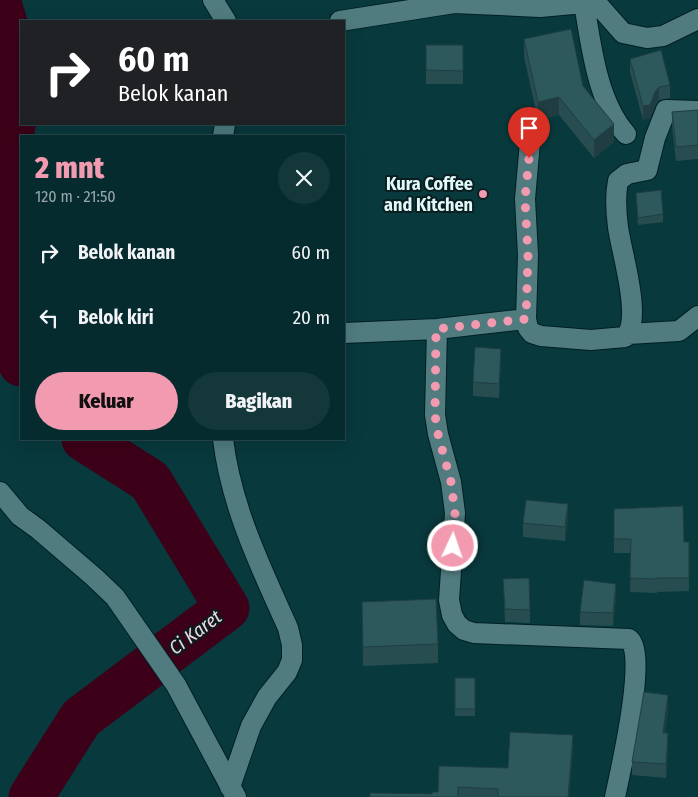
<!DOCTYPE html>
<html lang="id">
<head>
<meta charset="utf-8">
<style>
  body { margin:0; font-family:"Fira Sans Condensed",sans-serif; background:#14373a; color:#f1f3f6; height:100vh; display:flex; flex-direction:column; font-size:19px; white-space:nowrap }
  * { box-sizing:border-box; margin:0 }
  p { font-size:16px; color:#98a7aa }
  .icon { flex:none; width:28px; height:28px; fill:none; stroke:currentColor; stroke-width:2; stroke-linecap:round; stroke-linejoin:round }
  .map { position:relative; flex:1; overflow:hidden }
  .details { position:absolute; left:20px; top:135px; width:325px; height:305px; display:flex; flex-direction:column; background:#062b2e; border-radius:0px; box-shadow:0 5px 20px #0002,0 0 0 1px #27474a }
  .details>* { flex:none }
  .banner { position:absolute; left:20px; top:20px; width:325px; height:105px; border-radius:0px; box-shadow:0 5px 20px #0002,0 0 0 1px #27474a; background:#202124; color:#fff; overflow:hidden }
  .pin { position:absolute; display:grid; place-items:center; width:42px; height:42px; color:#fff; margin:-51px -21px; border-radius:50% 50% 50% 0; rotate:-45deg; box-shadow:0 0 5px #0007 }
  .pin .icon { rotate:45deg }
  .me { position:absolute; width:55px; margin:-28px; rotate:3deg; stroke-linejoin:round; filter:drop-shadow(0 0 4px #0008) }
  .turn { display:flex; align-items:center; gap:18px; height:105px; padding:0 15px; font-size:22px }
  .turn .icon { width:65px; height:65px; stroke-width:2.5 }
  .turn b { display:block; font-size:35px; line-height:42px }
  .round { display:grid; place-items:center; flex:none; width:52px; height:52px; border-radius:26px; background:#14373a }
  .headline { display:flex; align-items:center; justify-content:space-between; height:85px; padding:0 15px }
  h1 { font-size:30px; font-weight:800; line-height:38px; color:#f29ab0 }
  .action { display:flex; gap:10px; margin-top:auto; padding:10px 15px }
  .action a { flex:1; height:58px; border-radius:30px; background:#f29ab0; color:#111; font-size:20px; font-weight:800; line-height:58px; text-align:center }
  .action a+a { background:#14373a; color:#f1f3f6 }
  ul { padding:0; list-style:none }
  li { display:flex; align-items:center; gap:15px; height:65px; padding:0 15px }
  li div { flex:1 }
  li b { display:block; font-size:19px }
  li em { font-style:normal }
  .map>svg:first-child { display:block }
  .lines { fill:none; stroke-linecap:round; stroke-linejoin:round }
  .river { stroke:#3c0018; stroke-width:45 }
  .street-casing { stroke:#001f22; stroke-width:22 }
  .street { stroke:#507c80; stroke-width:20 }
  .wall { fill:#274d50 }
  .shaded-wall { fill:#203e41 }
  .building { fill:#2d595d; stroke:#203e41 }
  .route { stroke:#f29ab0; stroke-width:9; stroke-dasharray:0 16.2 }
  .poi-dot { fill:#f29ab0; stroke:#0a1d1f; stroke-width:2 }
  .labels { text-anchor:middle; stroke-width:4; stroke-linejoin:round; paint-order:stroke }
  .poi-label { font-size:18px; font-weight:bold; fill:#e1f9fa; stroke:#0a1d1f; text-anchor:end }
  .water-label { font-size:19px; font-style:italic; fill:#f3d9df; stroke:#0a1d1f }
</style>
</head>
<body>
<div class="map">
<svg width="698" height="797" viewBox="0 0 698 797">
  <rect width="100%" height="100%" fill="#08393d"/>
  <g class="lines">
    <!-- river -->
    <path class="river" d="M0 7 21 75
      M21 82 8 152 4 304 21 364
      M31 797 81 718 227 608 150 481 84 439"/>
    <!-- street casing -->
    <g class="street-casing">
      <path id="street" d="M213 0 226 21
        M584 3C591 45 597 101 626 134
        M340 21 454 3 540 7 584 3 601 8 623 33 647 38 663 36 698 19
        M223 136 225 124
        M526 319 528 255 525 199 530 142
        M437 329 435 415 438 434 451 482 455 513 449 600 452 615 457 624 464 630 474 633 629 639C648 653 620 773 615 797
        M344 333 437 329 526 319 528 328 532 333 541 336 591 340 625 337C643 320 621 251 618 227 616 212 615 196 618 181L627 174 647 170 655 138 666 110 698 111
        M628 334 679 331 698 316
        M223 439C231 506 260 566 288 628L292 645V660L287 672 267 697 251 726 230 787
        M0 492 20 516 38 529 94 577 115 597 176 685 236 797"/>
    </g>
    <!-- street -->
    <use href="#street" class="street"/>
  </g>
  <!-- wall -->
  <path class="wall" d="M524 39 583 86 614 142 594 158 559 115 538 120 524 57Z
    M426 45H463V84H426Z
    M630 59 670 85V98L659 100 655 106 650 118 643 120 630 72Z
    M698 110V159L676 161 672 126V112Z
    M636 193 663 214V222L638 225Z
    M501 363 499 398 473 396V382Z
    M614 509 684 542H689V591L657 592V593L630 592 631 553H614Z
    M568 517 565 541 523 537V523Z
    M503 579 530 610V623L505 622Z
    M616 597 613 626 580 625V612Z
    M362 602 438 644V663L363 666Z
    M455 678H475V716H455Z
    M668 709 665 733 668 747 666 778 632 775V762Z
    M573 748 569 797H370L432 794 508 768Z"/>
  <!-- shaded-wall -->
  <path class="shaded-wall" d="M659 87V100L655 106 650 118 643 120V106Z
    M559 97V115L538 120V102Z
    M614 124V142L594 158V140Z
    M501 349V363L499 398V384Z
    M568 504V517L565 541V527Z
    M616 584V597L613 626V613Z
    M668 695V709L663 747V733Z
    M668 733V747L666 778V764Z
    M573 735V748L569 797H568Z"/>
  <!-- building -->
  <path class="building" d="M571 29 583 86 614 124 594 140 559 97 538 102 524 39Z
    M426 45H463V71L426 70Z
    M661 50 670 85 659 87 655 92 650 105 643 106 630 59Z
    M698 110V145L676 147 672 112Z
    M661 190 663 214 638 218 636 193Z
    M475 347 501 349 499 384 473 382Z
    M526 500 568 504 565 527 523 523Z
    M683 506 684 542H689V578H657V579L630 578 631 539H614V509Z
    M529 578 530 610 505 609 503 579Z
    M584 580 616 584 613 613 580 612Z
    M436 599 438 644 363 647 362 602Z
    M455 678H475V709H455Z
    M644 692 668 695 663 733H668L666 764 632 762Z
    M510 732 573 735 568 797H498V789L458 787V797H370V793L432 794 433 792H438L439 766 508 768Z"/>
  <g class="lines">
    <!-- route -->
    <path class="route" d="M453 546 455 513 451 482 438 434 435 415 436 329 526 319 528 255 525 199 529 158"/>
  </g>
  <!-- markers -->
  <circle class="poi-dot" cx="483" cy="194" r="5"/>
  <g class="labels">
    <!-- poi labels -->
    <g class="poi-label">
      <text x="473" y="190">Kura Coffee<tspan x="473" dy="21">and Kitchen</tspan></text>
    </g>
    <!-- water labels -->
    <g class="water-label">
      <text transform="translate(195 632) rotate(-37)" y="7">Ci Karet</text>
    </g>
  </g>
</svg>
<div class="pin" style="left:529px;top:158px;background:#d93025"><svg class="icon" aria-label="arrive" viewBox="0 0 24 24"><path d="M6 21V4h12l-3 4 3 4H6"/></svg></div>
<svg class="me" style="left:453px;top:546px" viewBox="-20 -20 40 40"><circle r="17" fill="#f29ab0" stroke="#fff" stroke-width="3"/><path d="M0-11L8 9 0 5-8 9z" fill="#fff"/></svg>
<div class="banner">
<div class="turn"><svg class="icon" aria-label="right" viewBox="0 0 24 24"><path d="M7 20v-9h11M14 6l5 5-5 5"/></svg><div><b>60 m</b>Belok kanan</div></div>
</div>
<section class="details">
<div class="headline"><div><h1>2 mnt</h1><p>120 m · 21:50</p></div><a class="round"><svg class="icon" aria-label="close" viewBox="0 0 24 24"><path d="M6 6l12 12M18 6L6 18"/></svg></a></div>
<ul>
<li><svg class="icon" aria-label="right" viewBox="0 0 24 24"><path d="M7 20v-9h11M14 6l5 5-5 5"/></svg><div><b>Belok kanan</b></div><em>60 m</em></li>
<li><svg class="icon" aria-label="left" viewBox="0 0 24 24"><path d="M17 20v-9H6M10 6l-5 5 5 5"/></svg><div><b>Belok kiri</b></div><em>20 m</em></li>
</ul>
<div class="action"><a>Keluar</a><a>Bagikan</a></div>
</section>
</div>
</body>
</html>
